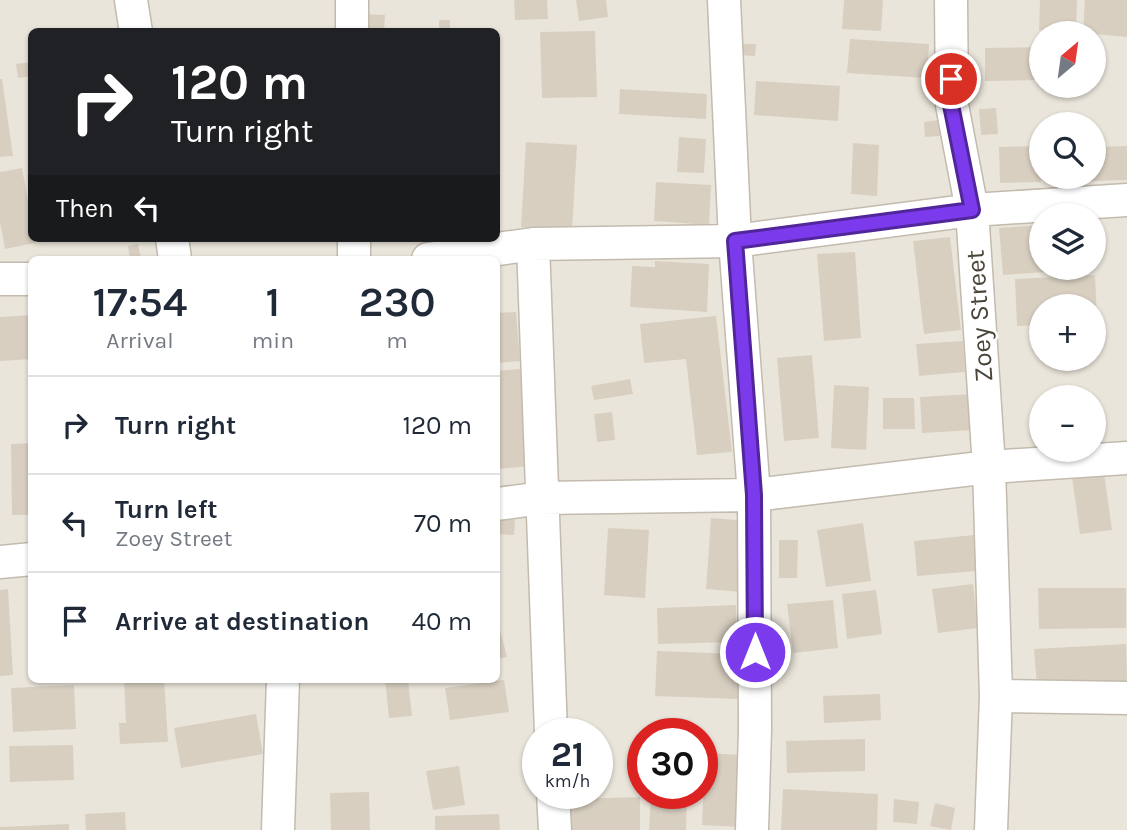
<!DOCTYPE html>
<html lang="en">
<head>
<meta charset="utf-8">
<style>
  body { margin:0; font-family:Karla,sans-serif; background:#f2f2f3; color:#1f2937; height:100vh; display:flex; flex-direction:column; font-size:26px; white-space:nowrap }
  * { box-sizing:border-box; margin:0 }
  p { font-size:23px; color:#747a83 }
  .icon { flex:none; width:38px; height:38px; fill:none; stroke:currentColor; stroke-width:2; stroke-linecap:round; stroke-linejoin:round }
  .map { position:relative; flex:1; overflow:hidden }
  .panel { position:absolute; left:28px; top:256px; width:472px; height:427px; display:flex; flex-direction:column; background:#fff; border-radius:10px; box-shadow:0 2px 5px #0004 }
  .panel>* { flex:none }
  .guide { position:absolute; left:28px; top:28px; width:472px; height:214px; border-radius:10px; box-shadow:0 2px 5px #0004; background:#202124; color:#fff; overflow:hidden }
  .needle { width:46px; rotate:29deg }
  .tools { position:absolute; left:1029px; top:21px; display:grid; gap:14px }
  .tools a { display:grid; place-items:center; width:77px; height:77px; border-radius:50%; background:#fff; box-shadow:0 2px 5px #0004; font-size:35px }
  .speed { position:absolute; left:522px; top:718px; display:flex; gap:14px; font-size:35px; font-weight:700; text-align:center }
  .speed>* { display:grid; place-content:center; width:91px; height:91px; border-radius:50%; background:#fff; box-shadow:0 2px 5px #0004; line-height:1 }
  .speed small { font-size:18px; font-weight:400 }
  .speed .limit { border:10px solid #d22; background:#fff; color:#111 }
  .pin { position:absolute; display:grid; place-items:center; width:60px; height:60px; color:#fff; margin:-30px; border:4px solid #fff; border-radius:50%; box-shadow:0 2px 7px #0007 }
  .me { position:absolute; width:77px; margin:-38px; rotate:0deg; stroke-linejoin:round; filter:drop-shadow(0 0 5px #0008) }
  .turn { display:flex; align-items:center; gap:24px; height:147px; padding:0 28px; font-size:32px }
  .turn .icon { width:91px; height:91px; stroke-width:2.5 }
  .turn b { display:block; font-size:49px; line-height:60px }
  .then { display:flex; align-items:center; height:66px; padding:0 28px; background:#0003; gap:14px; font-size:26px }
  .eta { display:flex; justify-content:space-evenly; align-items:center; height:119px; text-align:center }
  .eta b { font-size:42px; font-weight:600; line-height:49px }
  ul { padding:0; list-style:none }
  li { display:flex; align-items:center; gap:21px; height:98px; padding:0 28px; border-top:2px solid #e0e1e3 }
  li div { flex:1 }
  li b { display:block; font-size:26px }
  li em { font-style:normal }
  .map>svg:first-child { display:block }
  .residential { fill:#eae5da; fill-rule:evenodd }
  .building { fill:#d8cfc1 }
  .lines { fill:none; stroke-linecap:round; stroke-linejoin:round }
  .minor-casing { stroke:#c2bbae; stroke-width:35 }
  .minor { stroke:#fff; stroke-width:32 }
  .route-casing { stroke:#51269a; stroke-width:18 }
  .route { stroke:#7c3aed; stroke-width:12 }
  .labels { text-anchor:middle; stroke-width:5; stroke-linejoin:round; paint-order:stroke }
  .street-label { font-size:26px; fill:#4b4439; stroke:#fff }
</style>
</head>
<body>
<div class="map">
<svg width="1127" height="830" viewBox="0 0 1127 830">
  <rect width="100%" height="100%" fill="#f6f3ec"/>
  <!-- residential -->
  <path class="residential" d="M0 0H1127V830H0ZM32 32H497V238H32ZM1041 33H1094V86H1041ZM1041 124H1094V177H1041ZM1041 215H1094V268H1041ZM32 259H497V679H32ZM1041 306H1094V359H1041ZM1041 397H1094V450H1041ZM537 733H597V793H537ZM642 733H702V793H642Z"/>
  <!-- building -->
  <path class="building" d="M514 0H547L548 19 515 20Z
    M576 0H606L608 17 579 21Z
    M844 0H883L881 31 842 29Z
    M1040 0H1077L1076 32 1039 30Z
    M1085 0H1127V37L1083 33Z
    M361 14 385 15 384 32H361Z
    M439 20H450V32H439Z
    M595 31 597 97 542 98 540 32Z
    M850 39 929 44 927 78 847 73Z
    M739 44H756L755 56 738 55Z
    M1041 47V80L985 81V48Z
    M32 62V76L18 78 16 64Z
    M0 79H2L13 156 0 157Z
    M756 81 840 86 838 121 754 115Z
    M620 89 707 94 706 119 619 114Z
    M996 108 998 134 981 135 979 109Z
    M938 120 940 136 925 137 924 122Z
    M679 137 706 139 704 173 677 172Z
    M526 142 577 145 572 230 521 227Z
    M853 143 879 145 877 196 851 194Z
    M1040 146 1041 182 1000 183 999 147Z
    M1127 146V180L1091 181V177H1094V147Z
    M22 168 32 223V238H34L35 243 5 249 0 222V172Z
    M656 182 711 185 709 225 654 221Z
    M1041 225V268H1046V272L1003 275 999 228Z
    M950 237 961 330 924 334 913 241Z
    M138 244 141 259H130L128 246Z
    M855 252 861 338 824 341 817 254Z
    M655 261 709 264 707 312 630 307 632 266 655 267Z
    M1095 275 1097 322H1094V306H1041V325L1017 326 1015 279Z
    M516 312 520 361 497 363V313Z
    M32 315V359L0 361V317Z
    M716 316 732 452 697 455 686 359 644 363 640 324Z
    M963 341 965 372 919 376 916 344Z
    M812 355 819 438 784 441 777 358Z
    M520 369 530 466 497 469V371Z
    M630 379 633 394 594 400 591 386Z
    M834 385 869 387 866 450 831 448Z
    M972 394 975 430 922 433 920 397Z
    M883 398H914L915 429H883Z
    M612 412 615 440 597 442 594 414Z
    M32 443V515H12L11 444Z
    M1104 473 1112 530 1080 534 1072 477Z
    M711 518 748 521 742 592 706 589Z
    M497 519 515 520 514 535 497 534Z
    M863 523 871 581 826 587 817 530Z
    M608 528 649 530 645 598 604 595Z
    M974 535 977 571 917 576 914 541Z
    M779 540H798L797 578H779Z
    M973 584 978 628 938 633 932 589Z
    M1038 588H1126V628L1039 629Z
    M8 589 13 675 0 676V590Z
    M876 590 882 634 847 639 842 594Z
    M833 600 838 648 793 653 787 604Z
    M736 605 737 642 658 644 657 608Z
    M497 618 507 657 497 659Z
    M1126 644 1127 681 1037 685 1034 649Z
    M657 651 739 654 738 699 655 696Z
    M124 679H164L168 742 120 744 119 723H126Z
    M385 679H408L412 716 389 718Z
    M504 680 509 712 450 720 445 688Z
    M74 685 76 729 13 732 11 688Z
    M880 694 881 720 824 723 823 696Z
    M256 714 263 754 181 768 174 728Z
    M865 739V771L787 773 786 741Z
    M73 745 74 780 10 782 9 746Z
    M705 753 743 755 740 827 702 825Z
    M459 766 465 805 433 810 426 771Z
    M783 789 878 794 877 830H781Z
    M369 792 370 830H331L330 793Z
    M651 793H687L686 830H649Z
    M640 797V830H569V799Z
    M894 799 919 802 917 824 893 822Z
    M935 803 955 808 951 830 930 826Z
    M125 812 126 830H86L85 814Z
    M499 814 500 830H435V816Z
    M69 824V830H0V827Z"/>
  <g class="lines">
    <!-- minor casing -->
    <g class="minor-casing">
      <path id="minor" d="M131 0 136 32
        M352 0V32
        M724 0 735 241 754 495 755 730 752 830
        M951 0 952 105 972 210 989 467 996 696 991 830
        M172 238 175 259
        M354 238V259
        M533 244 551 733
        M428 259 533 244 735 241 972 210 1127 200
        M0 279H32
        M497 504 542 498 754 495 989 467 1127 458
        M0 562 32 559
        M996 696 1127 698
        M553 793 555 830
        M278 830 283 679"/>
    </g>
    <!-- minor -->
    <use href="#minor" class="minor"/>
  </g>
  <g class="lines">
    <!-- route casing -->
    <g class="route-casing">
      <path id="route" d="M755 652 754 495 735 241 972 210 951 105V79"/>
    </g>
    <!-- route -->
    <use href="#route" class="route"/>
  </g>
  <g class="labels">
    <!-- street labels -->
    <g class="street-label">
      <text transform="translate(979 316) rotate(-94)" y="9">Zoey Street</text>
    </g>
  </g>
</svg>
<div class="tools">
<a><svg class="needle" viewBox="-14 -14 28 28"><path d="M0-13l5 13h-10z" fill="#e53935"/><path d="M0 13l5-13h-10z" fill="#747a83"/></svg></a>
<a><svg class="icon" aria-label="search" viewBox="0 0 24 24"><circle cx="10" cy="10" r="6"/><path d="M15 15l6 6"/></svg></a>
<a><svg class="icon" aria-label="layers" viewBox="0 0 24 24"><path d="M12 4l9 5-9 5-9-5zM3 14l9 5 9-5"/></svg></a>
<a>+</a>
<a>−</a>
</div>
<div class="speed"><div>21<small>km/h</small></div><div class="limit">30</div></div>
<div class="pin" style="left:951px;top:79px;background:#d93025"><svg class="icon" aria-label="arrive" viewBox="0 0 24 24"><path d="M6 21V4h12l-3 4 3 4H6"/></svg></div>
<svg class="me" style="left:755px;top:652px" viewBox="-20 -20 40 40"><circle r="17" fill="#7c3aed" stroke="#fff" stroke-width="3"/><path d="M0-11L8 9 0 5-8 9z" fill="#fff"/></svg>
<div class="guide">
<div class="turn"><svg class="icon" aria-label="right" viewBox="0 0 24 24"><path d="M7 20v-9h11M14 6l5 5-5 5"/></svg><div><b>120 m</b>Turn right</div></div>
<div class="then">Then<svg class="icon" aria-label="left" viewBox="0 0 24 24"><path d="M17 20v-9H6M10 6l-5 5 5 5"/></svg></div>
</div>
<section class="panel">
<div class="eta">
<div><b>17:54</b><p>Arrival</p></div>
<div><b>1</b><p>min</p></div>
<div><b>230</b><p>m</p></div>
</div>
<ul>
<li><svg class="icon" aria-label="right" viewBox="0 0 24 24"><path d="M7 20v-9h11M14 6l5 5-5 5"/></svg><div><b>Turn right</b></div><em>120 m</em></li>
<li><svg class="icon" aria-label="left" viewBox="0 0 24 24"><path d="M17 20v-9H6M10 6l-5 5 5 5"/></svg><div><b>Turn left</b><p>Zoey Street</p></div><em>70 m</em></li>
<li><svg class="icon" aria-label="arrive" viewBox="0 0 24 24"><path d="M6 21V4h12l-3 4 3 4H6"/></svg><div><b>Arrive at destination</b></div><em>40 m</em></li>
</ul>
</section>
</div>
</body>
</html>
